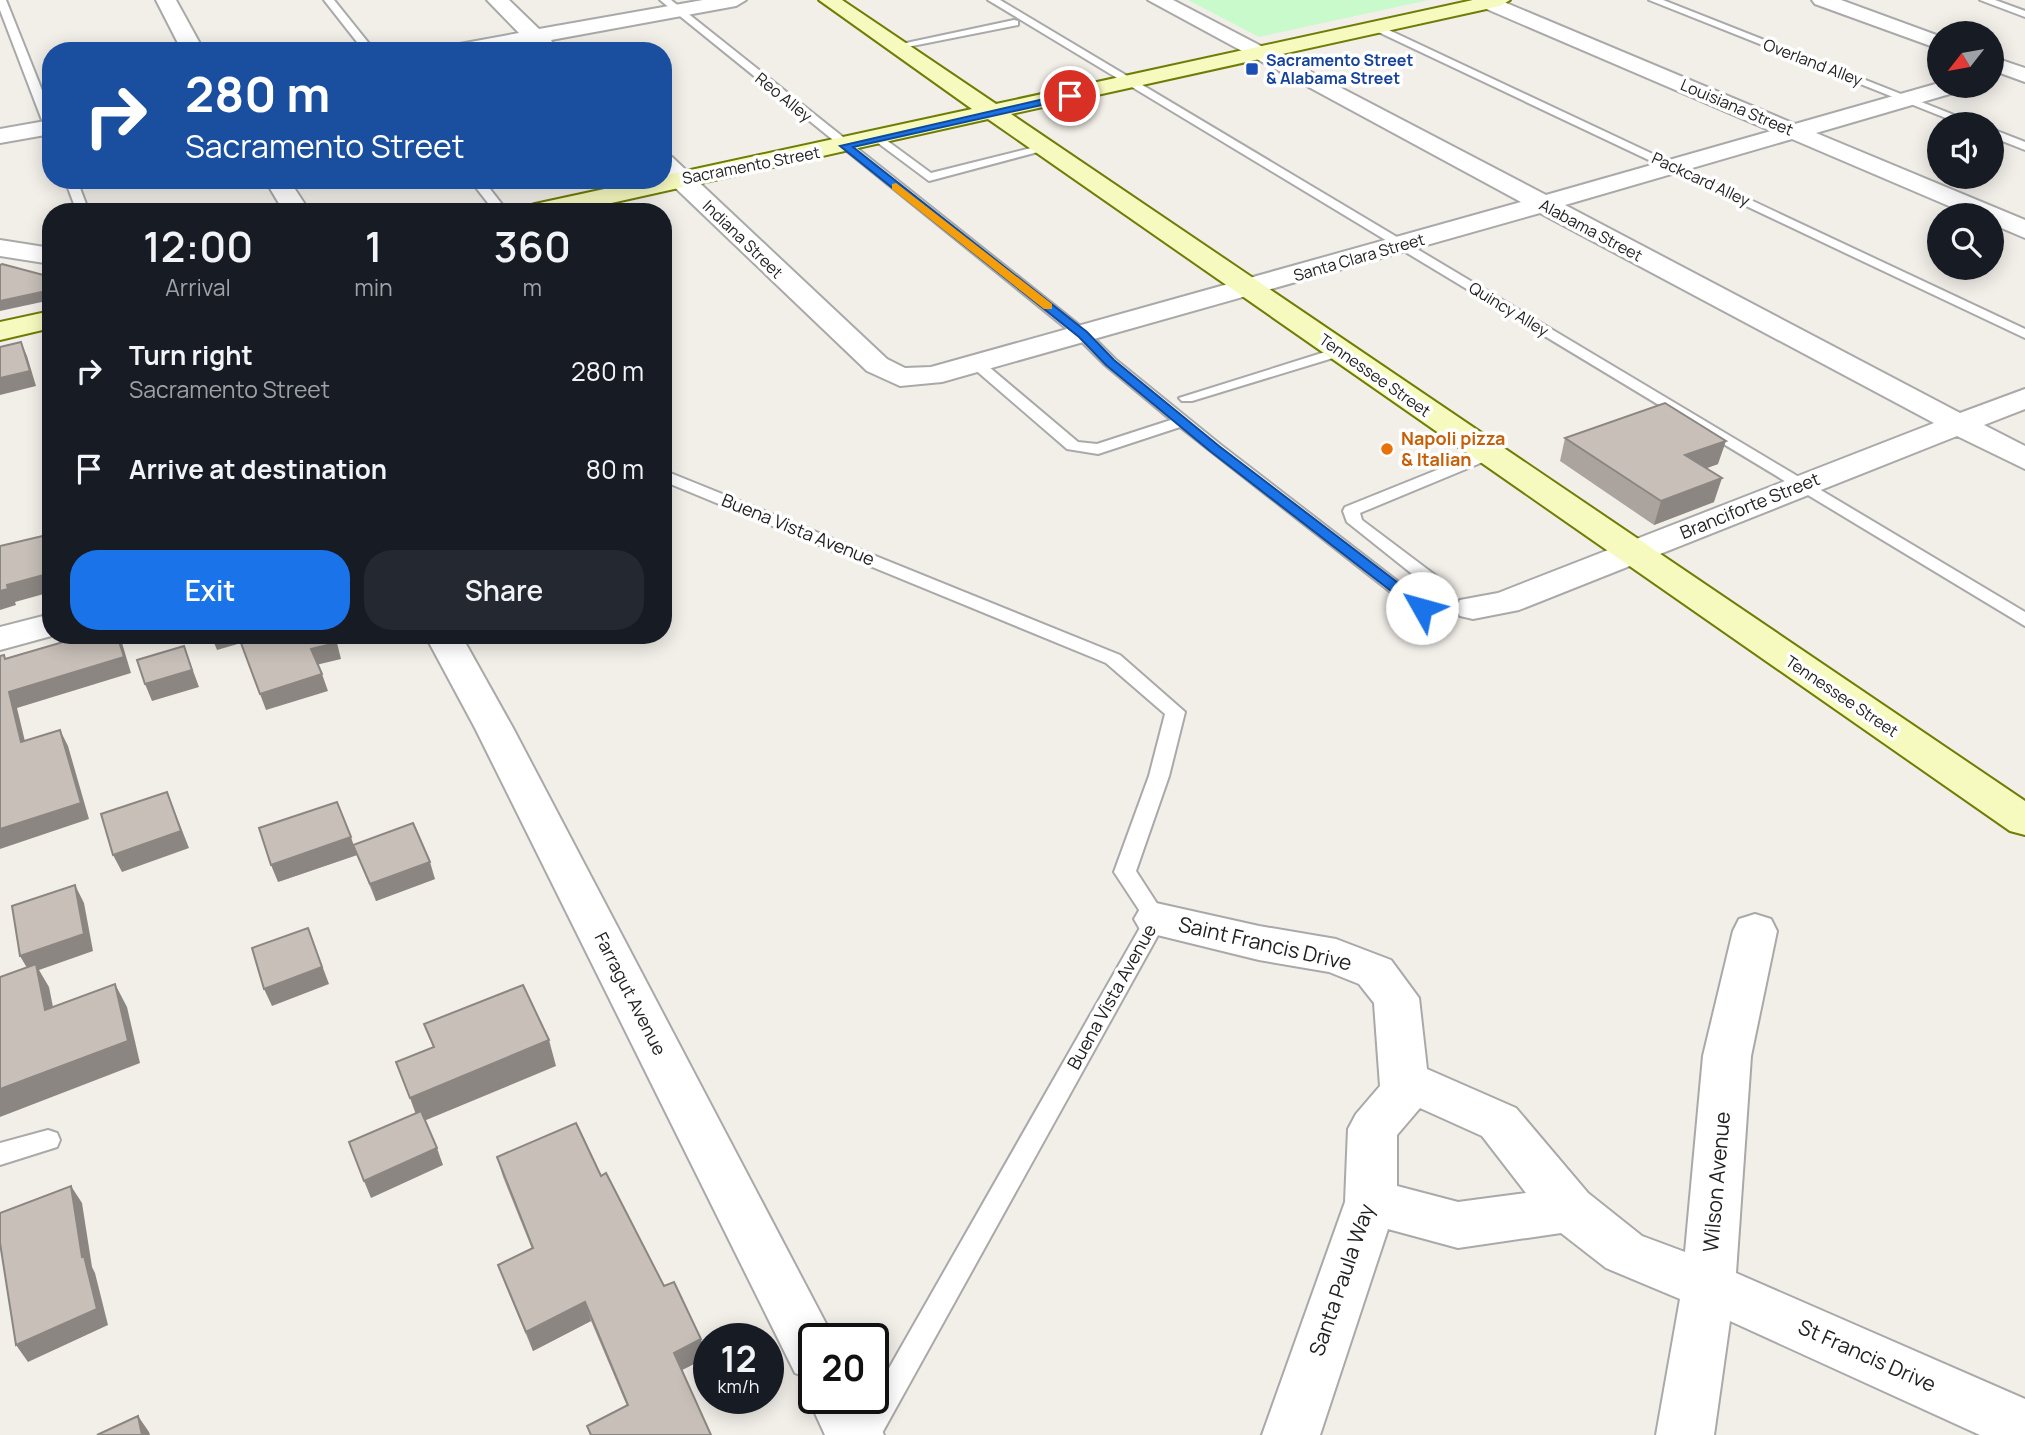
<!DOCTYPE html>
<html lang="en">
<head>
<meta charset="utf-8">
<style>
  body { margin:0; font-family:Manrope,sans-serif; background:#242831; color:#f1f3f6; height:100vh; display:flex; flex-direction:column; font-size:26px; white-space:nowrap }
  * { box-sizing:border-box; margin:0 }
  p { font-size:23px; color:#9ea1a6 }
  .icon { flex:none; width:38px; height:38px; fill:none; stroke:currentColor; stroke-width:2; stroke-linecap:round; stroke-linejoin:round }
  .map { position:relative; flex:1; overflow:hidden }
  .panel { position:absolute; left:42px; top:203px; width:630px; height:441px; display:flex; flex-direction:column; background:#171b24; border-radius:28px; box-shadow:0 4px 18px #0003 }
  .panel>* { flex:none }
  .hud { position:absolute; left:42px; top:42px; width:630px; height:147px; border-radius:28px; box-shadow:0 4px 18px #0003; background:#1a4fa0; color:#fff; overflow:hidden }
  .needle { width:46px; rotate:239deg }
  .controls { position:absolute; left:1927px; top:21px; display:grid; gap:14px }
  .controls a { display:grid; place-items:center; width:77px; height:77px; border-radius:50%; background:#171b24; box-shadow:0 4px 18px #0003; font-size:35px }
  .speed { position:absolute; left:693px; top:1323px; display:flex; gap:14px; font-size:35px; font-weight:700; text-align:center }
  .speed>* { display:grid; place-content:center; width:91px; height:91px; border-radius:50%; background:#171b24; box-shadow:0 4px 18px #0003; line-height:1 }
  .speed small { font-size:18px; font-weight:400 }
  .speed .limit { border:4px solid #111; border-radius:10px; background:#fff; color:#111 }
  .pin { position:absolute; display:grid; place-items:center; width:60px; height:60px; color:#fff; margin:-30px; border:4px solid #fff; border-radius:50%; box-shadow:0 2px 7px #0007 }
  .me { position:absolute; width:77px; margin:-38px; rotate:308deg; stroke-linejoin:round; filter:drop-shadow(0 0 5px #0008) }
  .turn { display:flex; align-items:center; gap:24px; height:147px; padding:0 28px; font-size:32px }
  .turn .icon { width:91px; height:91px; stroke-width:2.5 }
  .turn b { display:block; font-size:49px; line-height:60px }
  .eta { display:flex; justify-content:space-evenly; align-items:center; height:119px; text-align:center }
  .eta b { font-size:42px; font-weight:600; line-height:49px }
  .primary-button { display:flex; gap:14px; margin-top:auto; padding:14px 28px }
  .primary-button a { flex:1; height:80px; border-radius:28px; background:#1a73e8; color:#fff; font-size:28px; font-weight:600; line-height:80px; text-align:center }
  .primary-button a+a { background:#242831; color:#f1f3f6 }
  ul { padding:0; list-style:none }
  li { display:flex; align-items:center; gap:21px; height:98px; padding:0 28px }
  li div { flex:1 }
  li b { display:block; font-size:26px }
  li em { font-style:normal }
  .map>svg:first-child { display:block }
  .park { fill:#c8facc }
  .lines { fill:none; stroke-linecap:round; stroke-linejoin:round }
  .lane-casing { stroke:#a9a9a9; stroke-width:4 }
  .street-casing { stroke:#a9a9a9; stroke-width:4 }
  .secondary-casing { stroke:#707d05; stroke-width:4 }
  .lane { fill:#fff; fill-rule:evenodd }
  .street { fill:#fff; fill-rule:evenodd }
  .secondary { fill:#f7fabf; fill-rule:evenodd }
  .wall { fill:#aba49e }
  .shaded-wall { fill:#8b8681 }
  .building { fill:#c7bfb8; stroke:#8b8681; stroke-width:2 }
  .route { fill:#1a73e8; stroke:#114b97; stroke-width:2 }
  .slow { fill:#f59e0b }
  .transit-dot { fill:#1a4fb4; stroke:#fff; stroke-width:2.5 }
  .food-dot { fill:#e8710a; stroke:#fff; stroke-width:2.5 }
  .labels { text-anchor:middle; stroke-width:7; stroke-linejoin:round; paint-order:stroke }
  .far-transit-label { font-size:16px; font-weight:bold; fill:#164399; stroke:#fff; text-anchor:start }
  .far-street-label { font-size:16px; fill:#222; stroke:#fff }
  .food-label { font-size:18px; font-weight:bold; fill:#c56008; stroke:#fff; text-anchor:start }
  .street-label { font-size:18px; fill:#222; stroke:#fff }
  .near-street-label { font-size:21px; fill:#222; stroke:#fff }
</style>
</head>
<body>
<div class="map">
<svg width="2025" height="1435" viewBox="0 0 2025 1435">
  <rect width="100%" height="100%" fill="#f2efe9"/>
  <!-- park -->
  <path class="park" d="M1188 0H1429L1259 37Z"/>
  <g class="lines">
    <!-- lane casing -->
    <g class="lane-casing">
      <path id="lane" d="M0 0H6L51 113V131L45 128 0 10Z
        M324 0H334L375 51H364Z
        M660 0H671L1088 332 1115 359 1221 445 1426 603H1473L1482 608 1479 612H1416L1180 427 1098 454 1067 449 972 367V361H982L1078 442 1097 444 1171 420 1105 365 1078 338Z
        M988 0H1000L2025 612V626Z
        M1649 0H1663L1977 124H1961Z
        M1980 0H1995L2025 11V17Z
        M1014 20 1018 21V25L897 49 892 46Z
        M1376 24 2025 329V338L1372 29 1371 27Z
        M1992 129 2025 142V150L1992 137Z
        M878 134 931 173 1047 144 1053 148 929 181 874 140 872 138Z
        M65 180H77L89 212H77Z
        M470 180H483L508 212H495Z
        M1341 347 1348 351 1346 354 1192 401H1182L1179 398Z
        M1489 449 1495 451V457L1360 513 1362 520 1443 581 1446 585 1443 589H1431L1347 522 1343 511 1345 507Z
        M663 470 1120 655 1185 712 1169 776 1136 871 1167 919 881 1435H851L1145 919 1114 872 1149 776 1165 714 1106 663 663 481Z
        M48 1130 57 1133 60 1140 57 1147 0 1165V1143Z"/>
    </g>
    <!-- street casing -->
    <g class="street-casing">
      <path id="street" d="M156 0H176L204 51H182Z
        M487 0H509L539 29 703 0H746L736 6 551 40 557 51H538L530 43 490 51H444L454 45 519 33Z
        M1148 0H1173L1546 195 1771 131 1475 4 1472 0H1499L1795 124 1939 83V86H1963L1960 91 1816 133 2025 220V238L1992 224V215H1970L1792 139 1565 205 1960 413 2025 389V409L1984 425 2025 446V469L1957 436 1519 610 1473 619 1460 616 1455 608 1460 600 1498 593 1934 423 1540 213 942 382 900 386 867 371 663 176V155L672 157 887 359 905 368 931 367 1521 202Z
        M1812 0H1841L1939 36V49L1815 4Z
        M1992 57 2025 68V82L1992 70Z
        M51 120V134L0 143V129Z
        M265 180H289L310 212H284Z
        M0 240 51 248V264L0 256Z
        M51 614V635H55L0 650V627Z
        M425 635H461L513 728 833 1337 814 1339V1381L795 1373 475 728Z
        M1156 903 1259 926 1336 939 1391 960 1419 998 1427 1069 1516 1108 1588 1193 1642 1236 1685 1252 1703 1056 1733 931 1739 919 1755 914 1771 919 1777 931 1751 1056 1736 1273 2025 1399V1435H1980L1730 1321 1714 1435H1656L1680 1299 1606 1268 1561 1233 1458 1248 1388 1229 1320 1435H1262L1345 1202 1348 1129 1356 1114 1380 1086 1374 1003 1359 984 1329 972 1259 960 1141 931 1134 919 1141 907ZM1420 1108 1482 1136 1526 1193 1458 1202 1397 1186V1135Z
        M814 1385V1398H866L884 1435H825L808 1398Z"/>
    </g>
    <!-- secondary casing -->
    <g class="secondary-casing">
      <path id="secondary" d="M819 0H842L996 104 1473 0H1510L1500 6 1011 114 2025 801V835L2010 831 988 119 571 212H522L526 207 535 204 646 180H663V176L972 109Z
        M51 311V328L0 340V322Z"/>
    </g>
    <!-- lane -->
    <use href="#lane" class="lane"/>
    <!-- street -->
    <use href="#street" class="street"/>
    <!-- secondary -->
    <use href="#secondary" class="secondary"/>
  </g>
  <!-- wall -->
  <path class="wall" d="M1565 438 1718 464 1706 468 1714 502 1654 525 1560 461Z
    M353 845 435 879 376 901 357 855 278 882Z
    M497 1157 601 1176 706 1358 682 1370 711 1435H590L587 1426 627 1406 591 1321 533 1351 505 1284 498 1265 532 1249 503 1177Z"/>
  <!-- shaded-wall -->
  <path class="shaded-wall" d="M51 290V300L0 311V301Z
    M21 342 27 356 36 386 0 395V378Z
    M1726 441 1718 464 1678 479 1685 455Z
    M1722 478 1714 502 1654 525 1661 501Z
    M51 573V592L15 602 16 605 0 610V591L7 585Z
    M117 635 122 643 131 673 17 708 29 758 21 742 9 692Z
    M211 635H238L241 643 217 650Z
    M334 635H335L341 659 316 665 311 649Z
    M184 646 199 687 152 701 145 684Z
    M322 674 328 691 266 710 260 694Z
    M60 730 68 746 89 819 0 849V829Z
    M167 792 189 848 122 872 113 855Z
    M351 837 357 855 278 882 271 865Z
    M430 862 435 879 376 901 370 884Z
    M75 885 84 903 93 951 39 970 49 987 58 1032 45 1010 30 973 20 956Z
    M308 928 329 984 272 1006 264 989Z
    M115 984 127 1007 140 1063 0 1117V1089Z
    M549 1040 556 1066 419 1123 410 1098Z
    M437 1148 443 1165 371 1198 364 1181Z
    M71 1186 82 1203 92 1267 95 1273 108 1325 28 1362 16 1345 82 1257Z
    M585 1302 591 1321 533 1351 526 1332Z
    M701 1339 706 1358 678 1372 674 1353Z
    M138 1416 149 1432 150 1435H142Z"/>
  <!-- building -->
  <path class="building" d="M2 264 51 277V290L0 301V265Z
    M21 342 30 371 0 378V347Z
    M1665 403 1726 441 1685 455 1722 478 1661 501 1565 438Z
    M51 534V573L7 585 8 589 0 591V546Z
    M87 635H117L124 657 9 692 21 742 60 730 81 803 0 829V656L4 655 5 659Z
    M238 635H334L336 643 311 649 322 674 260 694Z
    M184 646 192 670 145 684 137 660Z
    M167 792 181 831 113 855 101 814Z
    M337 802 351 837 271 865 259 828Z
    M413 823 430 862 370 884 353 845Z
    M75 885 84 934 20 956 12 906Z
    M308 928 322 967 264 989 252 948Z
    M36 964 45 1010 115 984 128 1041 0 1089V977Z
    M523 985 549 1040 410 1098 396 1062 434 1047 424 1024Z
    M421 1111 437 1148 364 1181 349 1142Z
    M576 1123 601 1176 606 1173 664 1286 674 1282 701 1339 674 1353 711 1435H591L587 1426 628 1405 585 1302 526 1332 498 1265 533 1248 497 1157Z
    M71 1186 82 1257 84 1256 97 1309 16 1345 0 1243V1213Z
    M138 1416 142 1435H97Z"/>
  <!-- route -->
  <path class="route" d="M1070 93 1073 98 853 147 1087 332 1114 360 1219 446 1427 605V611H1417L1210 451 1106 365 1079 337 840 146Z"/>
  <!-- slow -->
  <path class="slow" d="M896 183 1052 304V309H1044L892 189V184Z"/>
  <!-- markers -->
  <rect class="transit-dot" x="1245" y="62" width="14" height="14" rx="3.5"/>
  <circle class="food-dot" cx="1387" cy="449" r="7"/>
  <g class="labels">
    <!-- far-transit labels -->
    <g class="far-transit-label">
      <text x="1266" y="66">Sacramento Street<tspan x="1266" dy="18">&amp; Alabama Street</tspan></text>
    </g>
    <!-- far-street labels -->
    <g class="far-street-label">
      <text transform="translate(1813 62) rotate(21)" y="6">Overland Alley</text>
      <text transform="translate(784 97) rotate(39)" y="6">Reo Alley</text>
      <text transform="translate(1737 107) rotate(23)" y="6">Louisiana Street</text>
      <text transform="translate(751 165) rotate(-11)" y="6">Sacramento Street</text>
      <text transform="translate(1701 179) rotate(25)" y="6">Packcard Alley</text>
      <text transform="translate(1591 230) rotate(28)" y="6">Alabama Street</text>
      <text transform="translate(743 239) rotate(44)" y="6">Indiana Street</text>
      <text transform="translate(1359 257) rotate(-16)" y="6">Santa Clara Street</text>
      <text transform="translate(1509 309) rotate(31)" y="6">Quincy Alley</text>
      <text transform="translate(1375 375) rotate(35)" y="6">Tennessee Street</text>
      <text transform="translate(1842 696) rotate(34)" y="6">Tennessee Street</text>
    </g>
    <!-- food labels -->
    <g class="food-label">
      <text x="1401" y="445">Napoli pizza<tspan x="1401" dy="21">&amp; Italian</tspan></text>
    </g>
    <!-- street labels -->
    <g class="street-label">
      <text transform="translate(1750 506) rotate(-22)" y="6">Branciforte Street</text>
      <text transform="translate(798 530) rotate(22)" y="6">Buena Vista Avenue</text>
      <text transform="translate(630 994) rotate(63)" y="6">Farragut Avenue</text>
      <text transform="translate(1112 997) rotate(-61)" y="6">Buena Vista Avenue</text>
    </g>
    <!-- near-street labels -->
    <g class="near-street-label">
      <text transform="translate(1265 944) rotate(13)" y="7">Saint Francis Drive</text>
      <text transform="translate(1717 1182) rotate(-85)" y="7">Wilson Avenue</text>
      <text transform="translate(1342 1280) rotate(-71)" y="7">Santa Paula Way</text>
      <text transform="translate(1867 1356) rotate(24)" y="7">St Francis Drive</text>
    </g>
  </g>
</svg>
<div class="controls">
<a><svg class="needle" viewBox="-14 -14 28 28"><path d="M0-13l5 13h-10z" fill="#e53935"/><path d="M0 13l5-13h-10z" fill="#9ea1a6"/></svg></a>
<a><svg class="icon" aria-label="sound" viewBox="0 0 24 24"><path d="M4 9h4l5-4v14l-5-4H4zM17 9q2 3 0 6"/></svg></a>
<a><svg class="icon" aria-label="search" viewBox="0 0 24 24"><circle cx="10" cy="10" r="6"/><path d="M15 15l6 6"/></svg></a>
</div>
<div class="speed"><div>12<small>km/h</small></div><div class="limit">20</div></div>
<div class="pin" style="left:1070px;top:96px;background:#d93025"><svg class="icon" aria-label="arrive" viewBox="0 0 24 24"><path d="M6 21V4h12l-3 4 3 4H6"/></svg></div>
<svg class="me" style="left:1422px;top:608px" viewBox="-20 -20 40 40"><circle r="19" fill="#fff"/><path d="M0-13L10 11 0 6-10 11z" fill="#1a73e8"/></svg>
<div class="hud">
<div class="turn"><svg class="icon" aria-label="right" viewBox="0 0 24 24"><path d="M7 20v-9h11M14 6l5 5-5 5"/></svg><div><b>280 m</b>Sacramento Street</div></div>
</div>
<section class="panel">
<div class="eta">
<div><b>12:00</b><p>Arrival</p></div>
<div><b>1</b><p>min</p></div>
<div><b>360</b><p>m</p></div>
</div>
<ul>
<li><svg class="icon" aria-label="right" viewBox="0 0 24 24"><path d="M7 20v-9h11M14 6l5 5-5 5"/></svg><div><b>Turn right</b><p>Sacramento Street</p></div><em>280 m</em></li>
<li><svg class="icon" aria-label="arrive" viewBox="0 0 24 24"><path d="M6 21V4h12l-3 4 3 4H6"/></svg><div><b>Arrive at destination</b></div><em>80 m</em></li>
</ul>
<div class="primary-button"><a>Exit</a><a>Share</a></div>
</section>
</div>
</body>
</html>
